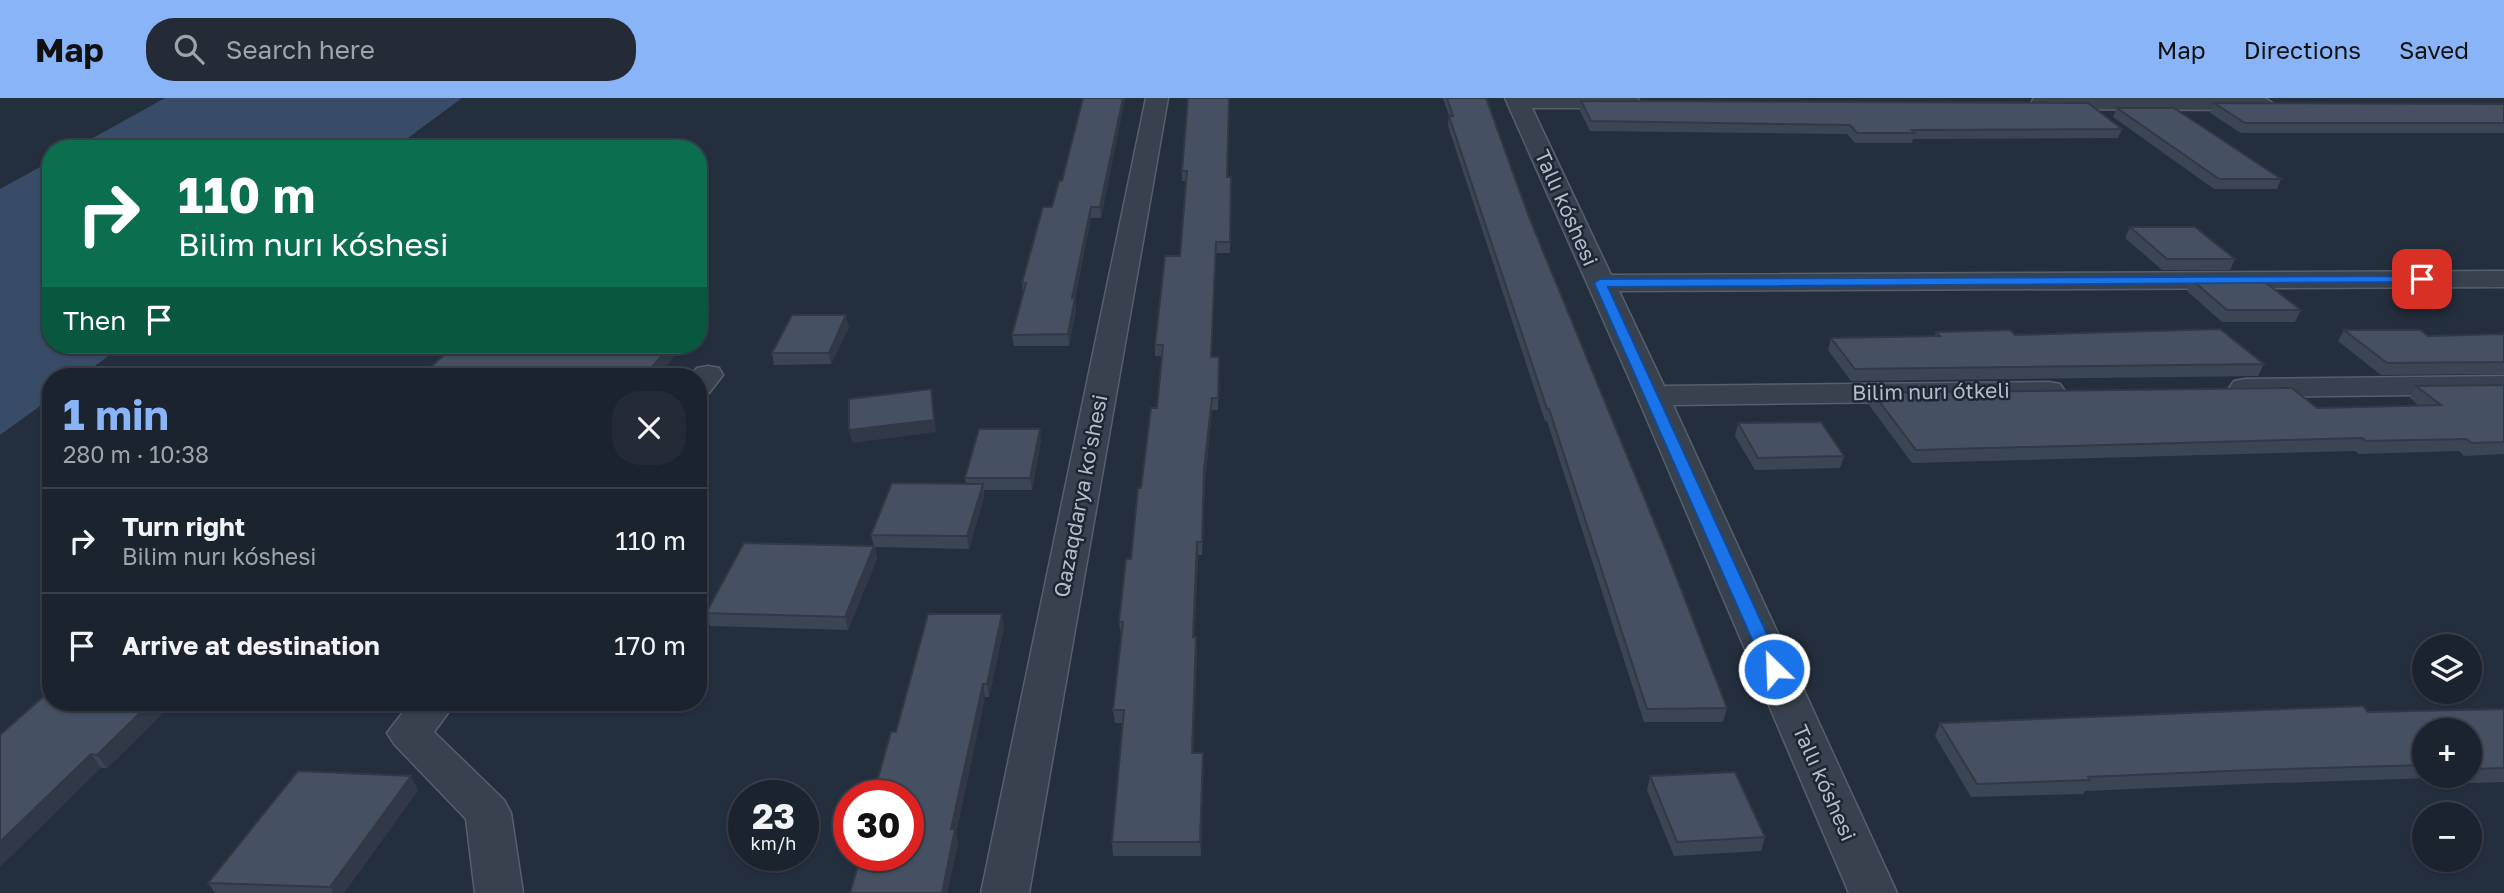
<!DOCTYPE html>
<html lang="en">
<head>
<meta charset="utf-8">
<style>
  body { margin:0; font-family:"Golos Text",sans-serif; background:#242b36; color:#f1f3f6; height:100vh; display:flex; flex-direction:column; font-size:26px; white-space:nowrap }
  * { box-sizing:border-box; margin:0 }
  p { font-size:23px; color:#a0a4aa }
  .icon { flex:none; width:38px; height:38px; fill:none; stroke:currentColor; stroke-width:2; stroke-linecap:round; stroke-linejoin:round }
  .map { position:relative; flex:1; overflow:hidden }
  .side { position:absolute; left:42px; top:270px; width:665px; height:343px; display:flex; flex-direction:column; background:#1b232e; border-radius:28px; box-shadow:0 2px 5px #0004,0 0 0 2px #39404a }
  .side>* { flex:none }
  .banner { position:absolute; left:42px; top:42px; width:665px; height:214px; border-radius:28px; box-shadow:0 2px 5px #0004,0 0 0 2px #39404a; background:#0b6e4f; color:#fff; overflow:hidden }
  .buttons { position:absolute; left:2412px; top:536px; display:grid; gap:14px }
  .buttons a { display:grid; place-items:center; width:70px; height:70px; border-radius:50%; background:#1b232e; box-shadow:0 2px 5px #0004,0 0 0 2px #39404a; font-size:35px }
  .speed { position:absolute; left:728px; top:682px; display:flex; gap:14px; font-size:35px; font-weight:700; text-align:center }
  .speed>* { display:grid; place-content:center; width:91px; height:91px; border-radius:50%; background:#1b232e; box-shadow:0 2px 5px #0004,0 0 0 2px #39404a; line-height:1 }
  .speed small { font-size:18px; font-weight:400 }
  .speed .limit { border:10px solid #d22; background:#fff; color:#111 }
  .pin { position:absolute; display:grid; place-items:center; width:60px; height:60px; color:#fff; margin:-30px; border-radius:14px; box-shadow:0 4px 10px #0006 }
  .me { position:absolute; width:77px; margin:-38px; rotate:336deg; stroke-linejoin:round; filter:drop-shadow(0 0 5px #0008) }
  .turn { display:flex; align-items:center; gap:24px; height:147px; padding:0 21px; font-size:32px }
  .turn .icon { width:91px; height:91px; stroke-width:2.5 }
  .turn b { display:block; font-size:49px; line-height:60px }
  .then { display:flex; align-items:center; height:66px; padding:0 21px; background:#0003; gap:14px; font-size:26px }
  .round { display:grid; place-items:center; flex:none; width:74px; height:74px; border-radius:28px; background:#242b36 }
  .head { display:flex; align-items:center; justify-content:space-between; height:119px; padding:0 21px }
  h1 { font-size:42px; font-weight:700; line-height:52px; color:#8ab4f8 }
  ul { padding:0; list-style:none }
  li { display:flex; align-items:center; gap:21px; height:105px; padding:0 21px; border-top:2px solid #39404a }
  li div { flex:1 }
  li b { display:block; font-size:26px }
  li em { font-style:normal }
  header { display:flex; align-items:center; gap:42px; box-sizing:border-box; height:98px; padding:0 35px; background:#8ab4f8; color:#111 }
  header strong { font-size:33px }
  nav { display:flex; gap:38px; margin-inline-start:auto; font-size:24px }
  .search { width:490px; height:63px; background:#242b36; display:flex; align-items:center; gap:18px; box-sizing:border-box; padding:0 24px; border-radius:28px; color:#a0a4aa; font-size:26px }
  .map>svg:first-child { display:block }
  .water { fill:#394c67 }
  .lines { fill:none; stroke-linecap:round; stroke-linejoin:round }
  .minor-casing { stroke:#565f6c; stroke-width:3 }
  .minor { fill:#38414e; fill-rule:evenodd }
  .wall { fill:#3b4654; fill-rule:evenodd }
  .shaded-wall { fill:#303945 }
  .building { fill:#455162; stroke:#303945; stroke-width:2 }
  .route { fill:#1a73e8; stroke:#114b97; stroke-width:2 }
  .labels { text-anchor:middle; stroke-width:5; stroke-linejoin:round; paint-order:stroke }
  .street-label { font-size:21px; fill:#b4bcc9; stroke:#1d2633 }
</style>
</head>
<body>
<header>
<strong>Map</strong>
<div class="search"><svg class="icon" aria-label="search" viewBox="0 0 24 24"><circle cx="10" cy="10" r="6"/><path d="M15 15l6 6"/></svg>Search here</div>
<nav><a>Map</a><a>Directions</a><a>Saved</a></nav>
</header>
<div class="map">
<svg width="2504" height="795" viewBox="0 0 2504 795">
  <rect width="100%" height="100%" fill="#242f3e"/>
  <!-- water -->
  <path class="water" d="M165 0H462L393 51H73Z
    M51 63V247H124L81 278H51V300L0 337V91Z"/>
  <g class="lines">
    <!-- minor casing -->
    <g class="minor-casing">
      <path id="minor" d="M1146 0H1168L1029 795H981Z
        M1505 0H1637L1640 4 1637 9 1629 10H1532L1611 177 2504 173V189L1619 193 1664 288 2049 284 2060 286 2065 293 2060 300 2049 302 1673 307 1897 795H1849L1637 298Z
        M2034 0H2265L2274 6 2271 11 2263 12 2042 11 2034 10 2031 5Z
        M708 268 719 270 723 277 709 295 698 297V278H690L697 270Z
        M2504 278V296L2245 299 2234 297 2229 290 2234 283 2245 281Z
        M411 604H456L434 634 504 702 511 715 523 795H475L466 721 394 646 387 635Z"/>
    </g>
    <!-- minor -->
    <use href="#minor" class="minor"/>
  </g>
  <!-- wall -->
  <path class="wall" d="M1125 0 1101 120H1091L1075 200 1076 212 1069 248H1014L1012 237 1023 195 1022 185 1062 83Z
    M1188 0 1227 79H1231L1230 155H1216L1211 259H1219L1218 312H1212L1205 384 1202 457H1198L1194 539H1196L1197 552 1193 655 1203 669 1201 758H1113L1112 744 1123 625H1115L1113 612 1121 537 1119 524 1131 461 1141 390 1157 310 1162 258H1155V247L1180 158 1186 83H1182V73Z
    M1443 0H1486L1529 119 1727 610 1723 624H1644L1547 323H1545L1448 28 1449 18Z
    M1581 3 2122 31 2118 40 1913 41 1912 45H1855L1847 36 1590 33 1580 13Z
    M2214 5 2504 6V35H2241L2210 15Z
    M2117 10 2281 81 2277 91H2214L2113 19Z
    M2130 129 2235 161 2230 172H2162L2125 140Z
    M2192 182 2301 212 2295 224H2222L2187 193Z
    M849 229 831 266 774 267 772 255Z
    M2344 232 2428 238 2504 236V276L2381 277 2338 243Z
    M1936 234 2015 237 2264 266 2258 278 1851 283 1828 252 1831 240 1935 238Z
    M2504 287V356L2464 358 2459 353 2359 356 2355 353 1912 365 1869 307 1873 295 2317 310 2419 308 2410 300 2416 288Z
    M1738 325 1844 358 1840 370 1755 372 1735 338Z
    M1041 343 1032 392H984V399L969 451 875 449 877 461 848 532 710 528 706 515 874 448 871 437 966 386 965 380Z
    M1004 529 989 599H985L956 735 958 745 947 795H850L896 634Z
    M174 604 107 670H101L0 637Z
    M2504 611V684L2467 685 2462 679 2245 686 2085 693 2083 696 1971 699 1935 638 1940 625ZM2424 632H2469V677H2424Z
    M1650 678 1765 739 1761 753 1674 758 1647 692Z
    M418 692 344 795H215L208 785Z"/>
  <!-- shaded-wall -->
  <path class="shaded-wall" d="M1123 0H1125L1101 120 1100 109Z
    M1091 109V120L1072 212V200Z
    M1216 144V155L1211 270V259Z
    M707 200 710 212 698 223V209Z
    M1075 200 1076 212 1069 248 1068 236Z
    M846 217 849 229 831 266 829 255Z
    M671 247H684L658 278H644Z
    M931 291 936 334 852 345 849 332Z
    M1212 300V312L1205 384 1202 457 1204 371Z
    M1040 331 1041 343 1032 392 1030 380Z
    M983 386 984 399 969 451 967 438Z
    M1197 444 1198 457 1194 552 1193 539Z
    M874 448 877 461 848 532 845 519Z
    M1002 516 1004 529 989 599 987 586Z
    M1196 539 1197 552 1192 669V655Z
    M983 586 985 599 956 735 958 745 947 795H942L951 731Z
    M151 604H174L107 670 97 657Z
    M1203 655V669L1201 758 1200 744Z
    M91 656 101 670 0 769V744Z
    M411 678 418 692 344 795H333L330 789Z"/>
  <!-- building -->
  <path class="building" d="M1083 0H1123L1100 109H1091L1072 200H1075L1068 236 1012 237 1026 185H1022L1043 109H1052L1059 83H1062Z
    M1188 0H1229L1227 79H1231L1230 144H1216L1211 259H1219L1218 300H1212L1204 371 1202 444H1197L1193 539H1196L1192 655H1203L1200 744H1112L1124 612H1113L1123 524H1119L1126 461H1131L1138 390H1141L1151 310H1157L1163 247H1155L1165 158H1180L1187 73H1182Z
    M1447 0H1486L1529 119 1669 460 1727 610 1647 611 1549 311H1547L1449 18H1453Z
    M1581 3 2088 5 2122 31 1912 32 1915 35H1857L1850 27 1591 23Z
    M2214 5 2504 6V25H2245Z
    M2117 10H2174L2281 81H2219Z
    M2130 129H2195L2235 161H2167Z
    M2192 182H2262L2301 212H2227Z
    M698 200H707L698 209Z
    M792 217H846L829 255H772Z
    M2220 231 2264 266 1855 271 1831 240 1940 238 1936 234 2010 232 2015 237Z
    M2344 232H2420L2428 238 2504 236V264L2387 265Z
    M455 247H671L644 278H421Z
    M2504 287V344L2472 345 2466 341 2366 343 2362 340 1916 352 1873 295 2292 290 2317 310 2441 307 2416 288Z
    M931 291 934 322 849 332V301Z
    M1821 324 1844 358 1758 360 1738 325Z
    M979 331H1040L1030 380H965Z
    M892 385 983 386 967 438 871 437Z
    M744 445 874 448 845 519 706 515Z
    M928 516H1002L987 586H983L951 731H955L942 795H850L861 758H908V698H873L891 634H896Z
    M51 592V604H151L97 657 91 656 0 744V637Z
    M2363 608 2368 614 2504 611V670L2477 671 2472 665 2469 666V632H2424V667L2253 672 2088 679 2090 682 1977 686 1940 625Z
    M298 673 411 678 330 789 208 785Z
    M1735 674 1765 739 1677 744 1650 678Z"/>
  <!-- route -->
  <path class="route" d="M2422 178 2426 179V184L1608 189 1783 571 1781 576H1767L1765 571 1594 185 1600 181Z"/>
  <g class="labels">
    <!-- street labels -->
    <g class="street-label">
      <text transform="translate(1566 110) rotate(66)" y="7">Tallı kóshesi</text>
      <text transform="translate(1931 294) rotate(-1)" y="7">Bilim nurı ótkeli</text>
      <text transform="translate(1081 398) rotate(-79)" y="7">Qazaqdarya ko'shesi</text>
      <text transform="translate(1824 685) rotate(66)" y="7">Tallı kóshesi</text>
    </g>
  </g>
</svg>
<div class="buttons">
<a><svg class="icon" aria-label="layers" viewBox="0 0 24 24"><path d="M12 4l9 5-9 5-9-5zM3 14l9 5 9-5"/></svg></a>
<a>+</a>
<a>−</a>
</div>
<div class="speed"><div>23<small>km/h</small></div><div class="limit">30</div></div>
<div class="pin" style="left:2422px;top:181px;background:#d93025"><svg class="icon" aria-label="arrive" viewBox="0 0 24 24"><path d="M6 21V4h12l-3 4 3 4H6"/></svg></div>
<svg class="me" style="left:1774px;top:571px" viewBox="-20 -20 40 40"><circle r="17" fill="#1a73e8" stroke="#fff" stroke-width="3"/><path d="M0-11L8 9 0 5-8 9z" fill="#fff"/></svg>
<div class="banner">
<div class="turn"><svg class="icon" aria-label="right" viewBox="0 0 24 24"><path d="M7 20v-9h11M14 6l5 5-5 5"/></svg><div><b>110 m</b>Bilim nurı kóshesi</div></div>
<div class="then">Then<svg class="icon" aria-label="arrive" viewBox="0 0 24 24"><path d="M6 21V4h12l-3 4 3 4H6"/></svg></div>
</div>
<section class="side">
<div class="head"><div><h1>1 min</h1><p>280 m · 10:38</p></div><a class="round"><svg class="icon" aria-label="close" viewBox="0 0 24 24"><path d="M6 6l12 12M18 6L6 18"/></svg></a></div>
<ul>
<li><svg class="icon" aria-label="right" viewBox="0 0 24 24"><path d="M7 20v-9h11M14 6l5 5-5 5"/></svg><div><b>Turn right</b><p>Bilim nurı kóshesi</p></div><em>110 m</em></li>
<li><svg class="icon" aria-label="arrive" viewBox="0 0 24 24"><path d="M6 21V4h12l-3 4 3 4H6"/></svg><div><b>Arrive at destination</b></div><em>170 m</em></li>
</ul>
</section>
</div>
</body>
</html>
